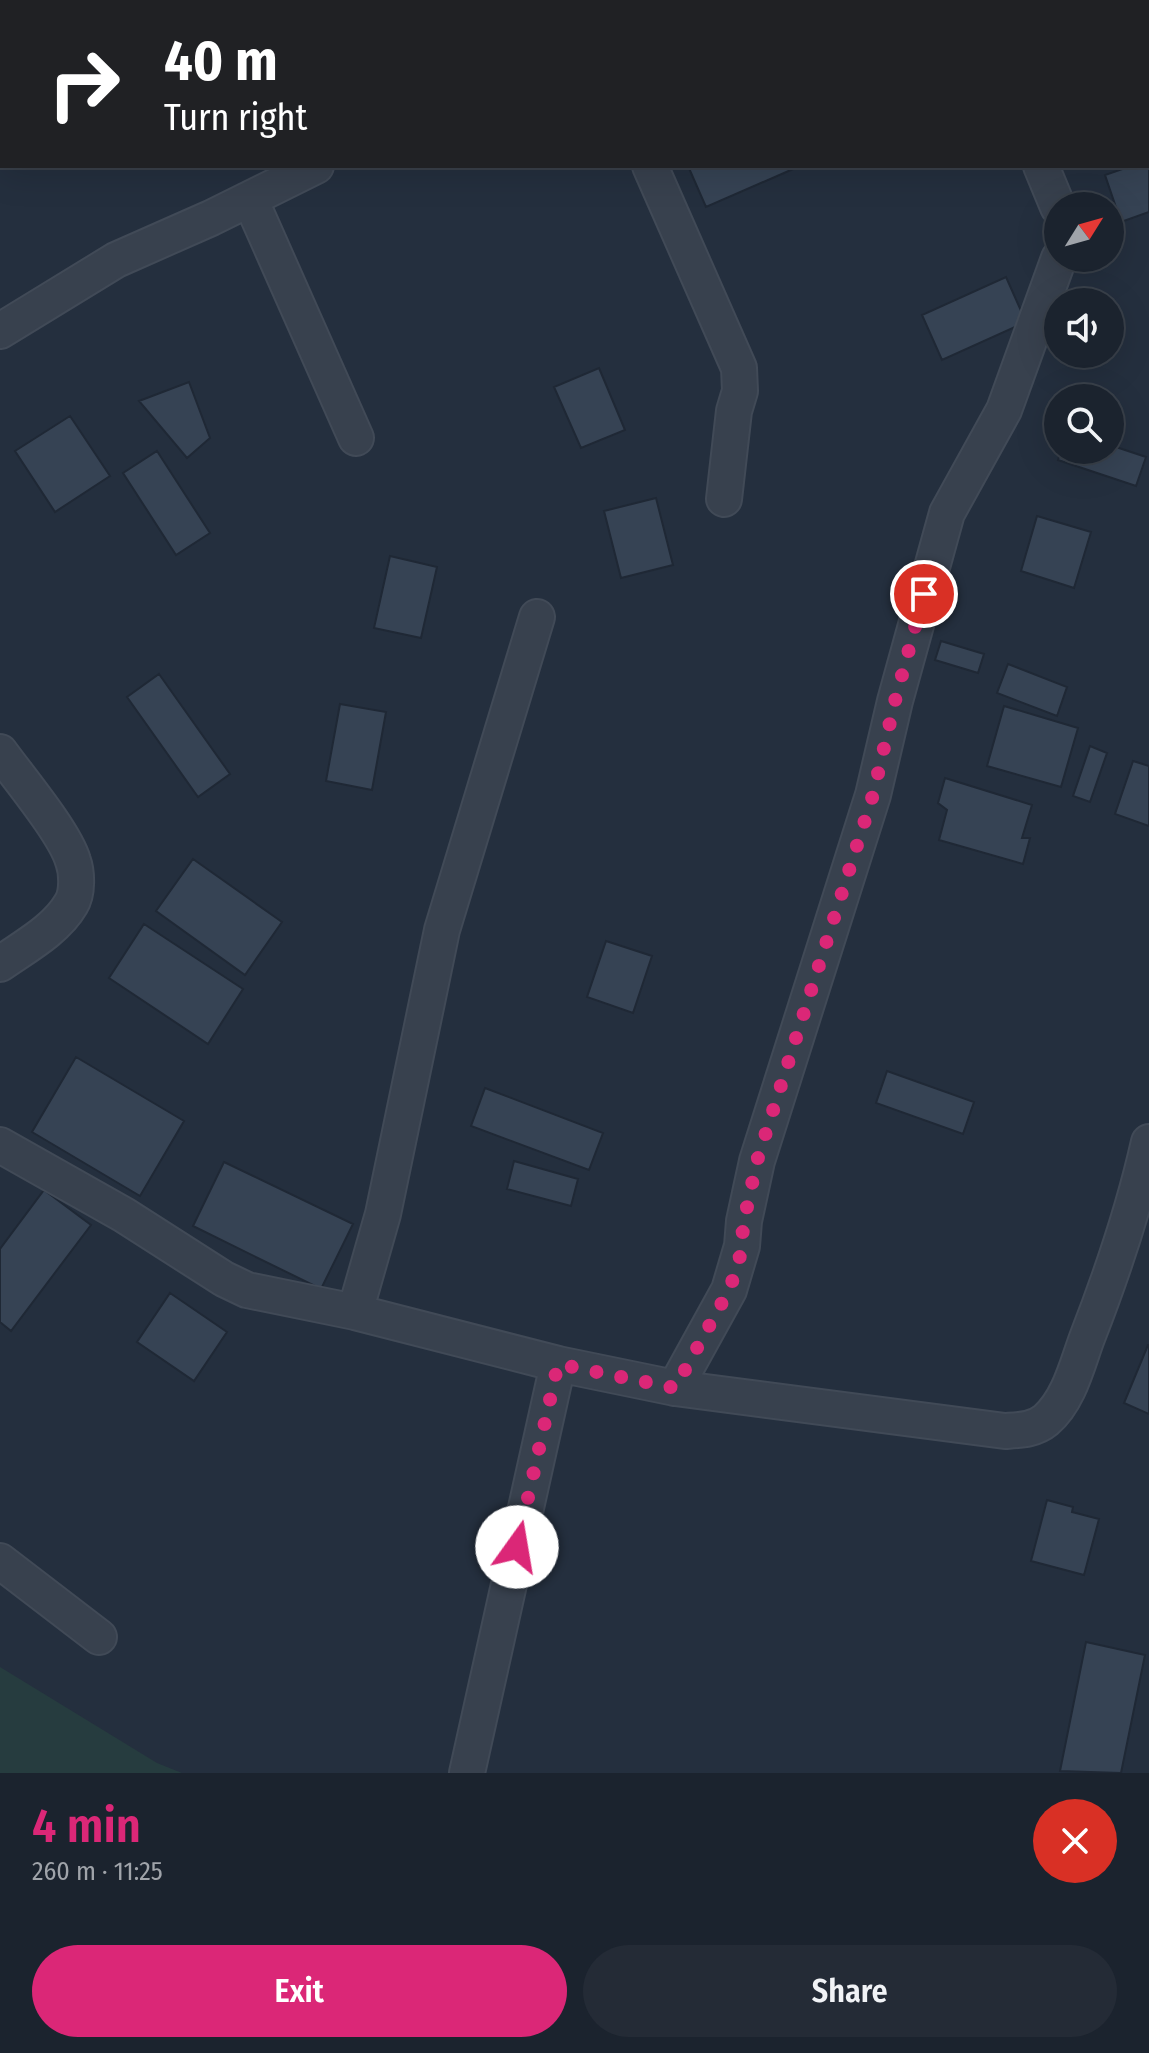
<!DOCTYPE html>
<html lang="en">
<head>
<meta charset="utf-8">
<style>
  body { margin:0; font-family:"Fira Sans Condensed",sans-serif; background:#242b36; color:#f1f3f6; height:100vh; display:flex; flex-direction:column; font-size:30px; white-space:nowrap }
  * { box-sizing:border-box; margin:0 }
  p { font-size:26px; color:#a0a4aa }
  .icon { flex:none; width:44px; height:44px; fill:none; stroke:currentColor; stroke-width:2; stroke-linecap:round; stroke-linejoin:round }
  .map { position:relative; height:1773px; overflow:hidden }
  .side { display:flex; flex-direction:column; background:#1b232e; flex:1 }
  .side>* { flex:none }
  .guide { position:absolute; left:0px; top:0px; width:1150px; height:168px; box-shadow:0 8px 32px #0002,0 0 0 2px #39404a; background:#202124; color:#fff; overflow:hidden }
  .needle { width:52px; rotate:53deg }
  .tools { position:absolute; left:1044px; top:192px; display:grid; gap:16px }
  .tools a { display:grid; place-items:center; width:80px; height:80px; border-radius:50%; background:#1b232e; box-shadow:0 8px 32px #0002,0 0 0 2px #39404a; font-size:40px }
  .pin { position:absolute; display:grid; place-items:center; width:68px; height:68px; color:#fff; margin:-34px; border:4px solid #fff; border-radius:50%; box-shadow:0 2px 8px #0007 }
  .me { position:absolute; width:88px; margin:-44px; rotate:13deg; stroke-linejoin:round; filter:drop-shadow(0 0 6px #0008) }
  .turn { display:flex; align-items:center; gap:28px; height:168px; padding:0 32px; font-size:36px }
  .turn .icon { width:104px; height:104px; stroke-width:2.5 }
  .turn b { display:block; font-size:56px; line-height:68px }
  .round { display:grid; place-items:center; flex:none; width:84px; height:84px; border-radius:42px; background:#242b36 }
  .head { display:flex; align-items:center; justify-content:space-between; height:136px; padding:0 32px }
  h1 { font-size:48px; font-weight:600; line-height:60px; color:#db2777 }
  .primary-button { display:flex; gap:16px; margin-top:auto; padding:16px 32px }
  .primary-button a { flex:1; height:92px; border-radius:48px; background:#db2777; color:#fff; font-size:32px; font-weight:600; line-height:92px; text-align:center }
  .primary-button a+a { background:#242b36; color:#f1f3f6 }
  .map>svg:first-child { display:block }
  .green { fill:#263c3f }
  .building { fill:#364354; stroke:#1f2835; stroke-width:2 }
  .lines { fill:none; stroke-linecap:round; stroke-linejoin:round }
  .minor-casing { stroke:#414a57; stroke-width:38 }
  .minor { stroke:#38414e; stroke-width:34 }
  .route { stroke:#db2777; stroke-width:14; stroke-dasharray:0 25.2 }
</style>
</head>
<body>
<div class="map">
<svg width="1149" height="1773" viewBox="0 0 1149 1773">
  <rect width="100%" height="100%" fill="#242f3e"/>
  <!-- green -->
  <path class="green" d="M0 1667 157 1763 182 1773H0Z"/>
  <!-- building -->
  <path class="building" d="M1149 160V212L1121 222 1105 175 1131 166H1148Z
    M688 166H800L706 207Z
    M1006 277 1026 322 942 360 922 315Z
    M599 368 625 430 581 448 554 387Z
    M189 382 210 438 187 458 139 401Z
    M70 416 110 476 55 512 15 451Z
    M1110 445 1146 457 1136 486 1058 460 1061 450H1110Z
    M157 451 210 533 176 555 123 473Z
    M656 498 673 565 621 578 604 511Z
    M1037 516 1091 532 1074 588 1021 571Z
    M390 556 437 567 421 638 374 628Z
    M941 641 984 654 978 673 935 660Z
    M1008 664 1067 687 1057 716 997 693Z
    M159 674 230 774 198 797 127 697Z
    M340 704 386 712 372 790 326 781Z
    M1004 706 1078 728 1061 787 987 766Z
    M1090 746 1107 753 1090 802 1073 796Z
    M1133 761 1149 766V826L1115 814Z
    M945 778 1032 805 1022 838H1030L1023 864 939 840 947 810 938 803Z
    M193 859 282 922 245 975 156 911Z
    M144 924 243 989 208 1044 109 978Z
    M606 941 652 956 633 1013 587 997Z
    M76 1057 184 1121 140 1196 32 1132Z
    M887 1071 974 1102 963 1134 876 1103Z
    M485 1088 603 1133 589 1170 471 1126Z
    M514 1161 578 1179 571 1206 507 1189Z
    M224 1162 353 1224 321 1289 193 1226Z
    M44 1190 91 1225 11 1331 0 1322V1249Z
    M170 1293 227 1332 194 1381 137 1342Z
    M1148 1345H1149V1414L1124 1403Z
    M1047 1500 1073 1507 1072 1512 1099 1519 1084 1575 1031 1561Z
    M1086 1642 1145 1655 1121 1773 1060 1771Z"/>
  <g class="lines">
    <!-- minor casing -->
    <g class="minor-casing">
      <path id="minor" d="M969 0 970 2
        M703 2 708 0
        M650 166 739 368 740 391 734 411 724 499
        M1041 166 1058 207
        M250 199 356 438
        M0 331 116 260 211 218 316 166
        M0 752C18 777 65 833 73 861 77 872 78 893 71 904 56 930 24 947 0 964
        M0 1145 124 1215 224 1279 247 1290 355 1312 558 1364 467 1773
        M355 1312 383 1214 442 930 537 617
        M558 1364 675 1388 1005 1431C1020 1430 1034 1430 1046 1420 1069 1400 1077 1365 1087 1338 1112 1274 1134 1209 1149 1142
        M675 1388 729 1290 742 1246 744 1221 757 1161 873 795 895 701 947 513 1004 410 1059 258
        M0 1561 99 1637"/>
    </g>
    <!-- minor -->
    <use href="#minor" class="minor"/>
  </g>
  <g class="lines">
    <!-- route -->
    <path class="route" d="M517 1547 558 1364 675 1388 729 1290 739 1263 744 1221 757 1161 873 795 895 701 924 594"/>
  </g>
</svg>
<div class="tools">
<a><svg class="needle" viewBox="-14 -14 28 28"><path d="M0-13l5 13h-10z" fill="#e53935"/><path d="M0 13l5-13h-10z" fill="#a0a4aa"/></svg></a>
<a><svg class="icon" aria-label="sound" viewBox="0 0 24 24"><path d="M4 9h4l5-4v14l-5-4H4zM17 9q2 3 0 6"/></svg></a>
<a><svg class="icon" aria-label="search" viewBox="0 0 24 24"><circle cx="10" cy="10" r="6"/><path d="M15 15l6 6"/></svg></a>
</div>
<div class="pin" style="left:924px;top:594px;background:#d93025"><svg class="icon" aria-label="arrive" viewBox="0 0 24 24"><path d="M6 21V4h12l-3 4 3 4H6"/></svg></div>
<svg class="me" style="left:517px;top:1547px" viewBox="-20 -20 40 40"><circle r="19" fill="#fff"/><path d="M0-13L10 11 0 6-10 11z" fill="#db2777"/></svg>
<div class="guide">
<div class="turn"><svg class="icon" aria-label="right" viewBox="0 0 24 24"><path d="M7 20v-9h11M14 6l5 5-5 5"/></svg><div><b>40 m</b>Turn right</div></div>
</div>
</div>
<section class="side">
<div class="head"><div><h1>4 min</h1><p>260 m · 11:25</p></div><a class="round" style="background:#d93025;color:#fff"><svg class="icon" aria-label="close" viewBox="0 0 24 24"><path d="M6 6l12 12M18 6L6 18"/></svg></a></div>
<div class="primary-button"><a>Exit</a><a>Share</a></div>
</section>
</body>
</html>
